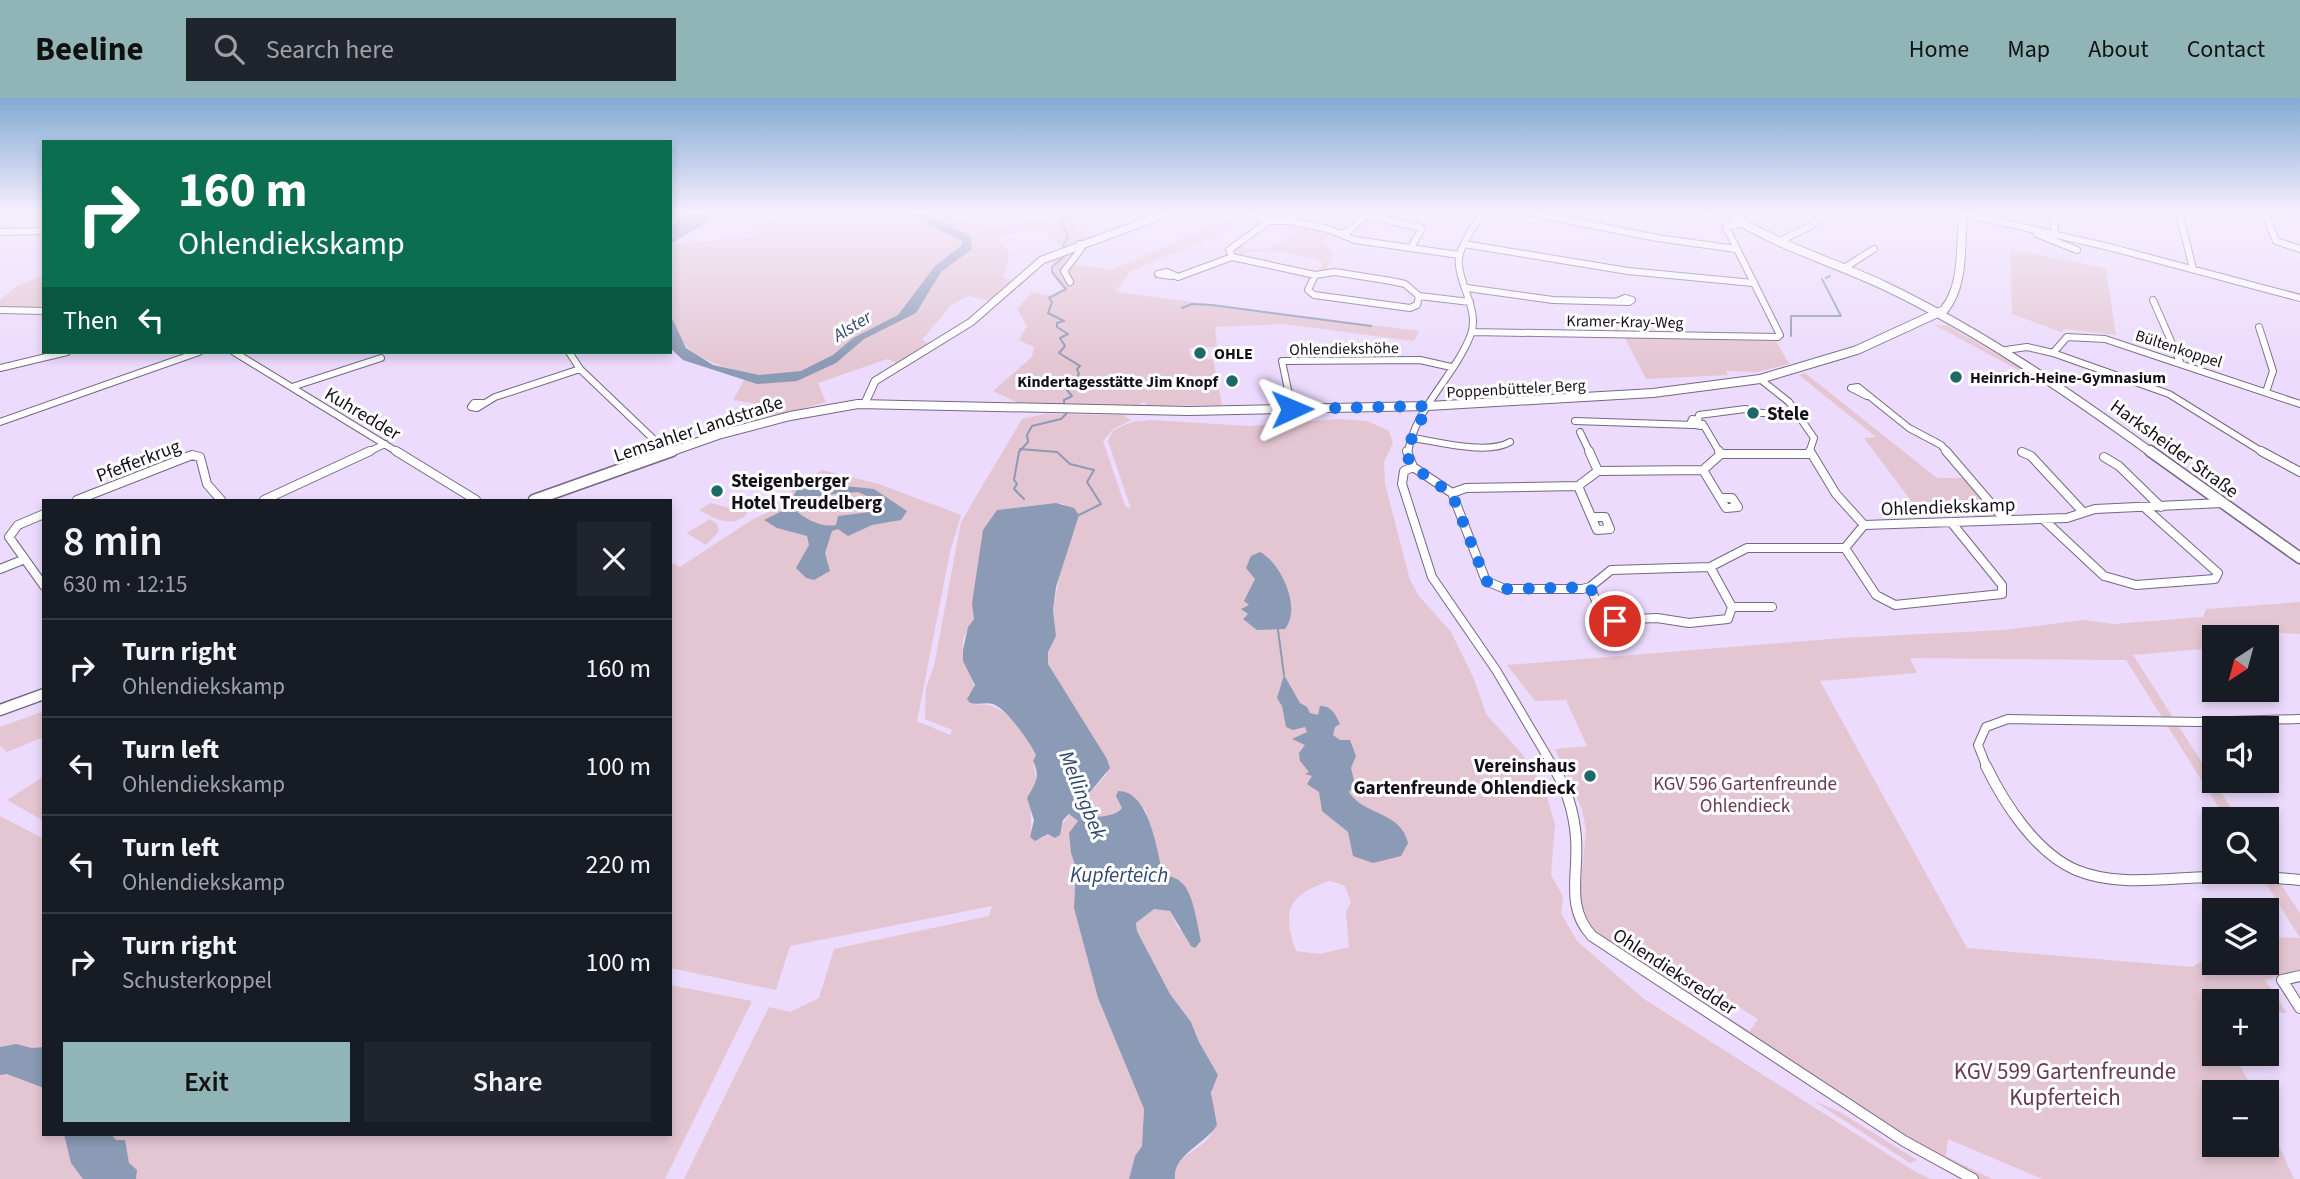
<!DOCTYPE html>
<html lang="en">
<head>
<meta charset="utf-8">
<style>
  body { margin:0; font-family:"Source Sans 3",sans-serif; background:#20242c; color:#f1f3f6; height:100vh; display:flex; flex-direction:column; font-size:26px; white-space:nowrap }
  * { box-sizing:border-box; margin:0 }
  p { font-size:23px; color:#9ea1a6 }
  .icon { flex:none; width:38px; height:38px; fill:none; stroke:currentColor; stroke-width:2; stroke-linecap:round; stroke-linejoin:round }
  .map { position:relative; flex:1; overflow:hidden }
  .panel { position:absolute; left:42px; top:401px; width:630px; height:637px; display:flex; flex-direction:column; background:#171b24; border-radius:0px; box-shadow:0 4px 10px #0003 }
  .panel>* { flex:none }
  .hud { position:absolute; left:42px; top:42px; width:630px; height:214px; border-radius:0px; box-shadow:0 4px 10px #0003; background:#0b6e4f; color:#fff; overflow:hidden }
  .needle { width:46px; rotate:216deg }
  .tools { position:absolute; left:2202px; top:527px; display:grid; gap:14px }
  .tools a { display:grid; place-items:center; width:77px; height:77px; border-radius:0px; background:#171b24; box-shadow:0 4px 10px #0003; font-size:35px }
  .pin { position:absolute; display:grid; place-items:center; width:60px; height:60px; color:#fff; margin:-30px; border:4px solid #fff; border-radius:50%; box-shadow:0 2px 7px #0007 }
  .me { position:absolute; width:77px; margin:-38px; rotate:89deg; stroke-linejoin:round; filter:drop-shadow(0 0 5px #0008) }
  .turn { display:flex; align-items:center; gap:24px; height:147px; padding:0 21px; font-size:32px }
  .turn .icon { width:91px; height:91px; stroke-width:2.5 }
  .turn b { display:block; font-size:49px; line-height:60px }
  .then { display:flex; align-items:center; height:66px; padding:0 21px; background:#0003; gap:14px; font-size:26px }
  .round { display:grid; place-items:center; flex:none; width:74px; height:74px; border-radius:0px; background:#20242c }
  .summary { display:flex; align-items:center; justify-content:space-between; height:119px; padding:0 21px }
  h1 { font-size:42px; font-weight:600; line-height:52px }
  .cta { display:flex; gap:14px; margin-top:auto; padding:14px 21px }
  .cta a { flex:1; height:80px; border-radius:0px; background:#91b5b6; color:#111; font-size:28px; font-weight:600; line-height:80px; text-align:center }
  .cta a+a { background:#20242c; color:#f1f3f6 }
  ul { padding:0; list-style:none }
  li { display:flex; align-items:center; gap:21px; height:98px; padding:0 21px; border-top:2px solid #363941 }
  li div { flex:1 }
  li b { display:block; font-size:26px }
  li em { font-style:normal }
  header { display:flex; align-items:center; gap:42px; box-sizing:border-box; height:98px; padding:0 35px; background:#91b5b6; color:#111 }
  header strong { font-size:33px }
  nav { display:flex; gap:38px; margin-inline-start:auto; font-size:24px }
  .search { width:490px; height:63px; background:#20242c; display:flex; align-items:center; gap:18px; box-sizing:border-box; padding:0 24px; border-radius:0px; color:#9ea1a6; font-size:26px }
  .map>svg:first-child { display:block }
  .green { fill:#e4c6d2; fill-rule:evenodd }
  .water { fill:#8b9ab5; fill-rule:evenodd }
  .lines { fill:none; stroke-linecap:round; stroke-linejoin:round }
  .stream { stroke:#8b9ab5; stroke-width:2 }
  .minor-far2-casing { stroke:#766785; stroke-width:8 }
  .minor-far1-casing { stroke:#766785; stroke-width:10 }
  .minor-casing { stroke:#766785; stroke-width:12 }
  .tertiary-casing { stroke:#766785; stroke-width:9 }
  .secondary-far1-casing { stroke:#766785; stroke-width:10 }
  .secondary-casing { stroke:#766785; stroke-width:13 }
  .minor-far2 { stroke:#fff; stroke-width:6 }
  .minor-far1 { stroke:#fff; stroke-width:8 }
  .minor { stroke:#fff; stroke-width:10 }
  .tertiary { stroke:#fff; stroke-width:7 }
  .secondary-far1 { stroke:#fff; stroke-width:8 }
  .secondary { stroke:#fff; stroke-width:10 }
  .route { stroke:#1a73e8; stroke-width:12; stroke-dasharray:0 21.6 }
  .poi-dot { fill:#1c6968; stroke:#fff; stroke-width:2.5 }
  .labels { text-anchor:middle; stroke-width:6; stroke-linejoin:round; paint-order:stroke }
  .far-street-label { font-size:16px; fill:#150f1a; stroke:#fff }
  .far-poi-label { font-size:16px; font-weight:bold; fill:#150f1a; stroke:#fff; text-anchor:start }
  .far-water-label { font-size:18px; font-style:italic; fill:#31476f; stroke:#fff }
  .street-label { font-size:19px; fill:#150f1a; stroke:#fff }
  .poi-label { font-size:19px; font-weight:bold; fill:#150f1a; stroke:#fff; text-anchor:start }
  .park-label { font-size:19px; fill:#6a3a4f; stroke:#fff }
  .water-label { font-size:21px; font-style:italic; fill:#31476f; stroke:#fff }
  .near-park-label { font-size:23px; fill:#6a3a4f; stroke:#fff }
</style>
</head>
<body>
<header>
<strong>Beeline</strong>
<div class="search"><svg class="icon" aria-label="search" viewBox="0 0 24 24"><circle cx="10" cy="10" r="6"/><path d="M15 15l6 6"/></svg>Search here</div>
<nav><a>Home</a><a>Map</a><a>About</a><a>Contact</a></nav>
</header>
<div class="map">
<svg width="2300" height="1081" viewBox="0 0 2300 1081">
  <rect width="100%" height="100%" fill="#ecdbfd"/>
  <!-- green -->
  <path class="green" d="M779 114H949L956 121 995 130 1045 121 1063 114H1110L1074 127 1092 139 1061 149C1037 121 1029 133 997 140L1010 156 1003 180 1014 183 990 203 969 198 951 207 922 242 930 246 898 265 887 261 818 285 826 304 773 319 764 307 733 302 748 275C661 255 670 226 670 147L752 138Z
    M1240 115 1249 118 1207 142 1131 173 1115 194 1419 233 1414 243 1283 226 1215 229 1217 249 1189 250 1191 261H1213L1222 307 1147 308 1144 304 1135 309 1015 306 1016 304 993 293 1032 259 1034 249 1019 242 1027 228 1017 211 1032 194 1053 198 1063 191 1051 175 1055 165 1049 163 1075 152 1067 165 1112 172Z
    M1288 126 1332 135 1324 144 1334 157 1326 172 1320 173 1322 163C1296 158 1267 147 1241 157V161L1232 155 1237 147C1264 155 1272 152 1293 136Z
    M2010 151 2106 170 2116 237 2065 231 2061 234 2012 216Z
    M44 177V206L38 210 0 209V202L17 188Z
    M1934 227H1947L2035 278H2030Z
    M1625 240 1776 243 1789 266 1758 274 1726 273 1728 277 1646 281Z
    M1805 275 1937 380H1965L1996 415 1995 419 1976 420 1956 404H1912L1864 340 1876 339 1799 277Z
    M1045 316 1123 317 1131 322 1113 331 1103 343 1125 408 1131 411 1108 343 1113 333 1120 329 1132 324 1151 322 1249 328 1339 321 1367 323 1389 333 1393 345 1384 364 1385 386 1410 482 1419 498 1451 534 1474 581 1486 616 1523 657 1544 689 1555 726 1551 777 1563 799 1561 815 1577 843 1644 901 1914 1073 1931 1081H1175C1172 1056 1202 1054 1211 1036 1218 1022 1212 1012 1212 998 1211 991 1217 984 1218 977L1199 944 1191 924 1170 896 1137 833 1136 825 1154 811 1170 813 1178 830 1200 846 1201 843 1181 783 1169 780 1162 773 1145 711 1120 701 1122 710C1115 721 1088 721 1079 714L1081 705 1107 676 1048 566V554L1056 538 1053 512 1061 471 1064 406 1056 405 997 412 974 521C948 557 975 566 974 593L968 597 978 607C1003 602 1027 636 1036 657L1033 663 1037 686C1025 699 1034 719 1030 739L1041 741 1062 727 1070 716 1078 723 1069 735 1071 755 1076 770 1074 810 1098 900 1144 1011 1142 1048 1135 1058 1129 1081H684L769 909 790 914 819 900 834 851 989 818 992 808 790 848 776 892 670 870V464L680 469 753 421 783 408 793 391 822 372 879 386 961 417 950 454 917 623 950 637 952 632 925 621 926 590 934 568 961 424 1022 321ZM1330 783 1345 788 1351 804 1346 814 1349 849 1320 856 1296 853C1281 812 1289 796 1330 783Z
    M711 405 748 415C733 431 715 421 699 412Z
    M710 421 717 426 719 433 706 447 687 435Z
    M2300 504V536L2262 534 2264 539H2214V550L2133 557 2238 721H2226L2126 562 1910 560 1917 575 1820 583 1967 850 2192 869 2214 856V864H2266V839L2300 840 2259 774H2266V764L2300 815V872L2265 882 2287 915 2266 913V903H2214V909H2207L2214 921V956H2234L2254 994H2214V1046H2266V1019L2294 1081H2042L1948 1041 1946 1058 1992 1081H1980L1917 1046 1647 871 1594 832 1579 806 1586 732 1582 711 1555 651 1587 648 1566 602 1535 603 1507 567 1842 540 2004 532 2084 522 2114 526 2203 519 2206 511ZM1704 887 1758 921 1750 933 1697 900Z
    M44 613V639L7 654 0 648V629Z
    M44 678V723L7 702Z
    M0 718 44 741V1036H670V887L752 903 665 1081H0Z
    M1814 1003 1840 1014 1917 1062 1910 1065Z"/>
  <!-- water -->
  <path class="water" d="M684 114H706L711 122 670 146V131Z
    M903 114H920L970 138 972 151 941 174 916 215 864 241 836 265 797 283 757 286 683 262 670 250V216L686 250 713 267 759 277 801 273 833 257 853 240 898 217 935 168 962 147V143Z
    M815 385 874 391 907 413 901 422 872 427 848 438 838 431 832 433 825 455 830 473 814 482 806 480 796 470 809 447 807 438 777 430 764 422 788 410 796 393ZM858 394 876 402 870 414 838 418 836 427C821 430 805 421 794 411L795 407 824 397Z
    M1056 405 1074 410 1079 417 1056 489 1053 512 1056 538 1048 554V566L1107 661 1110 670 1081 705 1079 714C1088 721 1115 720 1122 710L1116 698 1118 693C1148 692 1157 750 1162 773 1168 779 1176 779 1181 784 1194 795 1197 827 1201 843L1195 850 1191 848 1170 813 1154 811 1136 825 1137 833 1170 896 1191 924 1199 944 1218 977 1211 995 1217 1027C1206 1046 1172 1057 1175 1081H1129L1135 1058 1142 1048 1144 1011 1098 900 1074 810 1076 770 1071 755 1069 735 1078 723 1069 716 1063 722 1060 737 1055 740 1048 736 1035 743 1030 739 1034 722 1027 700C1035 686 1041 679 1033 663L1036 657C1030 644 1006 610 993 606 986 604 978 607 970 605L967 601 975 587 963 563V552L968 529 974 521 972 505 983 432 997 412Z
    M1260 454C1281 465 1302 510 1285 531L1257 532 1243 521 1248 516 1241 511 1249 507 1244 503 1255 481 1246 470 1251 458Z
    M1284 577 1300 605 1307 609 1310 615 1318 617 1320 608C1331 607 1336 617 1340 626L1335 629 1333 637 1340 642H1350L1356 658 1351 670 1355 687 1349 694C1364 718 1401 713 1408 745L1401 758 1373 765 1353 758 1348 734 1322 713 1319 694 1307 686 1312 678 1305 676 1309 674 1300 663 1299 655 1305 647 1292 641 1307 634 1305 629 1293 632 1286 629 1282 608 1277 600Z
    M16 946 32 950 44 949V990L7 976 0 977V949Z
    M64 1036H111L116 1042H125L129 1065 137 1072 136 1081H83L71 1065Z"/>
  <g class="lines">
    <!-- stream -->
    <path class="stream" d="M1063 148 1068 137 1061 125 1079 114
      M1826 180 1830 178
      M1182 210 1192 206 1212 207 1371 228
      M1791 238V218H1841L1822 181
      M1064 307V302L1072 298 1067 292 1079 276 1077 271 1080 268 1059 255 1065 248 1060 240 1068 236 1057 229V225L1064 223 1048 215 1052 204 1049 200 1066 191 1052 174V169L1066 157
      M1020 351 1057 354 1070 366 1094 372 1087 384 1101 406 1079 417
      M1024 401 1014 391 1017 386 1014 382 1019 354 1028 344 1027 337 1032 328 1061 321 1067 315
      M1278 532 1284 577"/>
    <!-- minor-far2 casing -->
    <g class="minor-far2-casing">
      <path id="minor-far2" d="M1241 114 1269 123H1289L1328 131 1355 142 1459 157
        M1526 114 1657 140 1736 151
        M1702 114 1730 115
        M1957 114 2109 149 2300 200
        M2053 114 2055 135
        M2179 114 2193 171
        M2264 114 2276 143 2300 151
        M1269 123 1229 152 1232 159 1315 177 1335 174 1391 183 1405 186 1419 198 1470 204
        M1289 123 1298 114
        M0 134 44 133
        M1340 136 1349 133 1365 117 1422 130 1411 150
        M2037 136 2077 152
        M1780 143 1812 127 1824 114
        M1464 146 1628 173 1753 185
        M1844 170 1874 151
        M1315 177 1308 192 1314 197 1410 210 1417 207 1419 198
        M1171 178 1158 176 1167 174 1178 179 1232 159
        M1070 184 1064 173 1081 151 1080 146
        M1467 190 1553 202 1629 204 1632 202 1625 200 1618 203
        M2153 202 2181 266
        M0 212 44 213
        M2259 229 2273 273 2266 294
        M1472 234 1778 239 1780 237 1726 129 1744 124
        M2006 252 2027 249 2053 255 2169 296 2264 355
        M234 254 399 355
        M569 254 580 271 668 355
        M2053 255 2067 239 2105 241 2300 306
        M0 270 67 254
        M1760 281 1789 304 1814 340 1809 355
        M292 289 381 260
        M1867 298 1851 290 1858 289 1909 330 1941 347 1948 355
        M482 305H474L471 309 477 310 495 299 580 271
        M1292 311 1282 263 1420 262 1451 269
        M1692 321 1698 322 1701 328 1690 326Z
        M1698 322 1699 317 1745 311 1761 315H1799
        M1575 323 1693 327
        M0 324 199 254
        M1703 326 1720 355
        M1580 334 1590 355
        M1413 340C1438 344 1488 357 1510 344
        M366 355 385 346
        M1408 355C1414 311 1456 277 1471 236 1479 214 1461 189 1459 168 1456 151 1475 128 1483 114"/>
    </g>
    <!-- minor-far1 casing -->
    <g class="minor-far1-casing">
      <path id="minor-far1" d="M396 353 476 402
        M666 353 668 355
        M1407 353 1413 369 1452 395 1486 483 1505 491H1582L1590 489 1611 472 1710 469 1747 450H1845L1864 427 2067 420 2095 411 2222 405
        M1589 353 1598 373
        M1719 353 1721 356
        M1810 353 1836 396 1864 427
        M1946 353 2005 422
        M2261 353 2300 374
        M2022 354 2031 358 2083 414
        M2104 359 2119 368 2161 409
        M1413 369 1404 373 1402 386 1432 479 1496 572 1554 670
        M1703 372 1726 410 1738 409 1732 400H1721
        M1578 388 1597 432 1610 431 1605 419H1592
        M1452 395 1466 390 1578 388 1598 373 1703 372 1721 356H1809
        M77 402 192 357 200 359 207 386 221 402
        M264 402 370 353
        M44 416 18 427 9 439 44 488
        M2043 421 2104 478 2136 487 2215 481 2218 475 2144 409
        M1845 450 1876 497 1895 507 2002 496V487L1951 424
        M0 471 25 461
        M1590 489 1602 516 1610 522 1657 520 1689 525 1728 521 1732 509 1710 469
        M1732 509H1772
        M1987 670 1978 647 1986 629 2008 621 2199 624 2300 621"/>
    </g>
    <!-- minor casing -->
    <g class="minor-casing">
      <path id="minor" d="M1553 668C1567 691 1574 713 1576 740 1579 776 1565 809 1592 838L1904 1043 1973 1081
        M1986 668C2004 705 2036 755 2076 772 2117 789 2165 780 2209 779 2239 777 2270 779 2300 782
        M2300 878 2282 882 2300 910"/>
    </g>
    <!-- tertiary casing -->
    <g class="tertiary-casing">
      <path id="tertiary" d="M865 305 875 283 971 224 1042 162 1171 114"/>
    </g>
    <!-- secondary-far1 casing -->
    <g class="secondary-far1-casing">
      <path id="secondary-far1" d="M1725 114C1774 147 1832 163 1885 188 1981 234 2066 293 2152 355
        M667 355 718 337 790 318 858 306 1189 313 1428 308 1653 295 1760 281 1857 252 1944 212C1965 187 1960 146 1963 114"/>
    </g>
    <!-- secondary casing -->
    <g class="secondary-casing">
      <path id="secondary" d="M2150 353 2300 460
        M534 402 672 353
        M0 612 44 596"/>
    </g>
    <!-- minor-far2 -->
    <use href="#minor-far2" class="minor-far2"/>
    <!-- minor-far1 -->
    <use href="#minor-far1" class="minor-far1"/>
    <!-- minor -->
    <use href="#minor" class="minor"/>
    <!-- tertiary -->
    <use href="#tertiary" class="tertiary"/>
    <!-- secondary-far1 -->
    <use href="#secondary-far1" class="secondary-far1"/>
    <!-- secondary -->
    <use href="#secondary" class="secondary"/>
  </g>
  <!-- sky -->
  <linearGradient id="sky" x2="0" y2="1"><stop stop-color="#83aad4"/><stop offset="0.43" stop-color="#f6effe"/><stop offset="1" stop-color="#f6effe" stop-opacity="0"/></linearGradient>
  <rect width="2300" height="265" fill="url(#sky)"/>
  <g class="lines">
    <!-- route -->
    <path class="route" d="M1292 311 1428 308 1407 350V358L1413 369 1452 396 1486 483 1505 491 1590 489 1602 516 1615 523"/>
  </g>
  <!-- markers -->
  <g class="poi-dot">
    <circle cx="1200" cy="255" r="7"/>
    <circle cx="1956" cy="279" r="7"/>
    <circle cx="1232" cy="283" r="7"/>
    <circle cx="1753" cy="315" r="7"/>
    <circle cx="717" cy="393" r="7"/>
    <circle cx="1590" cy="678" r="7"/>
  </g>
  <g class="labels">
    <!-- far-street labels -->
    <g class="far-street-label">
      <text transform="translate(1625 223) rotate(1)" y="6">Kramer-Kray-Weg</text>
      <text transform="translate(1344 250) rotate(-1)" y="6">Ohlendiekshöhe</text>
      <text transform="translate(2179 250) rotate(18)" y="6">Bültenkoppel</text>
      <text transform="translate(1516 290) rotate(-3)" y="6">Poppenbütteler Berg</text>
    </g>
    <!-- far-poi labels -->
    <g class="far-poi-label">
      <text x="1214" y="261">OHLE</text>
      <text x="1970" y="285">Heinrich-Heine-Gymnasium</text>
      <text x="1218" y="289" text-anchor="end">Kindertagesstätte Jim Knopf</text>
    </g>
    <!-- far-water labels -->
    <g class="far-water-label">
      <text transform="translate(852 228) rotate(-32)" y="6">Alster</text>
    </g>
    <!-- street labels -->
    <g class="street-label">
      <text transform="translate(363 315) rotate(31)" y="7">Kuhredder</text>
      <text transform="translate(698 330) rotate(-18)" y="7">Lemsahler Landstraße</text>
      <text transform="translate(2175 350) rotate(36)" y="7">Harksheider Straße</text>
      <text transform="translate(138 362) rotate(-21)" y="7">Pfefferkrug</text>
      <text transform="translate(1948 408) rotate(-2)" y="7">Ohlendiekskamp</text>
      <text transform="translate(1675 873) rotate(33)" y="7">Ohlendieksredder</text>
    </g>
    <!-- poi labels -->
    <g class="poi-label">
      <text x="1767" y="322">Stele</text>
      <text x="731" y="389">Steigenberger<tspan x="731" dy="22">Hotel Treudelberg</tspan></text>
      <text x="1576" y="674" text-anchor="end">Vereinshaus<tspan x="1576" dy="22">Gartenfreunde Ohlendieck</tspan></text>
    </g>
    <!-- park labels -->
    <g class="park-label">
      <text x="1745" y="692">KGV 596 Gartenfreunde<tspan x="1745" dy="22">Ohlendieck</tspan></text>
    </g>
    <!-- water labels -->
    <g class="water-label">
      <text transform="translate(1083 697) rotate(68)" y="7">Mellingbek</text>
      <text x="1119" y="784">Kupferteich</text>
    </g>
    <!-- near-park labels -->
    <g class="near-park-label">
      <text x="2065" y="981">KGV 599 Gartenfreunde<tspan x="2065" dy="26">Kupferteich</tspan></text>
    </g>
  </g>
</svg>
<div class="tools">
<a><svg class="needle" viewBox="-14 -14 28 28"><path d="M0-13l5 13h-10z" fill="#e53935"/><path d="M0 13l5-13h-10z" fill="#9ea1a6"/></svg></a>
<a><svg class="icon" aria-label="sound" viewBox="0 0 24 24"><path d="M4 9h4l5-4v14l-5-4H4zM17 9q2 3 0 6"/></svg></a>
<a><svg class="icon" aria-label="search" viewBox="0 0 24 24"><circle cx="10" cy="10" r="6"/><path d="M15 15l6 6"/></svg></a>
<a><svg class="icon" aria-label="layers" viewBox="0 0 24 24"><path d="M12 4l9 5-9 5-9-5zM3 14l9 5 9-5"/></svg></a>
<a>+</a>
<a>−</a>
</div>
<div class="pin" style="left:1615px;top:523px;background:#d93025"><svg class="icon" aria-label="arrive" viewBox="0 0 24 24"><path d="M6 21V4h12l-3 4 3 4H6"/></svg></div>
<svg class="me" style="left:1292px;top:311px" viewBox="-20 -20 40 40"><path d="M0-17L14 15 0 8-14 15z" fill="#1a73e8" stroke="#fff" stroke-width="4"/></svg>
<div class="hud">
<div class="turn"><svg class="icon" aria-label="right" viewBox="0 0 24 24"><path d="M7 20v-9h11M14 6l5 5-5 5"/></svg><div><b>160 m</b>Ohlendiekskamp</div></div>
<div class="then">Then<svg class="icon" aria-label="left" viewBox="0 0 24 24"><path d="M17 20v-9H6M10 6l-5 5 5 5"/></svg></div>
</div>
<section class="panel">
<div class="summary"><div><h1>8 min</h1><p>630 m · 12:15</p></div><a class="round"><svg class="icon" aria-label="close" viewBox="0 0 24 24"><path d="M6 6l12 12M18 6L6 18"/></svg></a></div>
<ul>
<li><svg class="icon" aria-label="right" viewBox="0 0 24 24"><path d="M7 20v-9h11M14 6l5 5-5 5"/></svg><div><b>Turn right</b><p>Ohlendiekskamp</p></div><em>160 m</em></li>
<li><svg class="icon" aria-label="left" viewBox="0 0 24 24"><path d="M17 20v-9H6M10 6l-5 5 5 5"/></svg><div><b>Turn left</b><p>Ohlendiekskamp</p></div><em>100 m</em></li>
<li><svg class="icon" aria-label="left" viewBox="0 0 24 24"><path d="M17 20v-9H6M10 6l-5 5 5 5"/></svg><div><b>Turn left</b><p>Ohlendiekskamp</p></div><em>220 m</em></li>
<li><svg class="icon" aria-label="right" viewBox="0 0 24 24"><path d="M7 20v-9h11M14 6l5 5-5 5"/></svg><div><b>Turn right</b><p>Schusterkoppel</p></div><em>100 m</em></li>
</ul>
<div class="cta"><a>Exit</a><a>Share</a></div>
</section>
</div>
</body>
</html>
